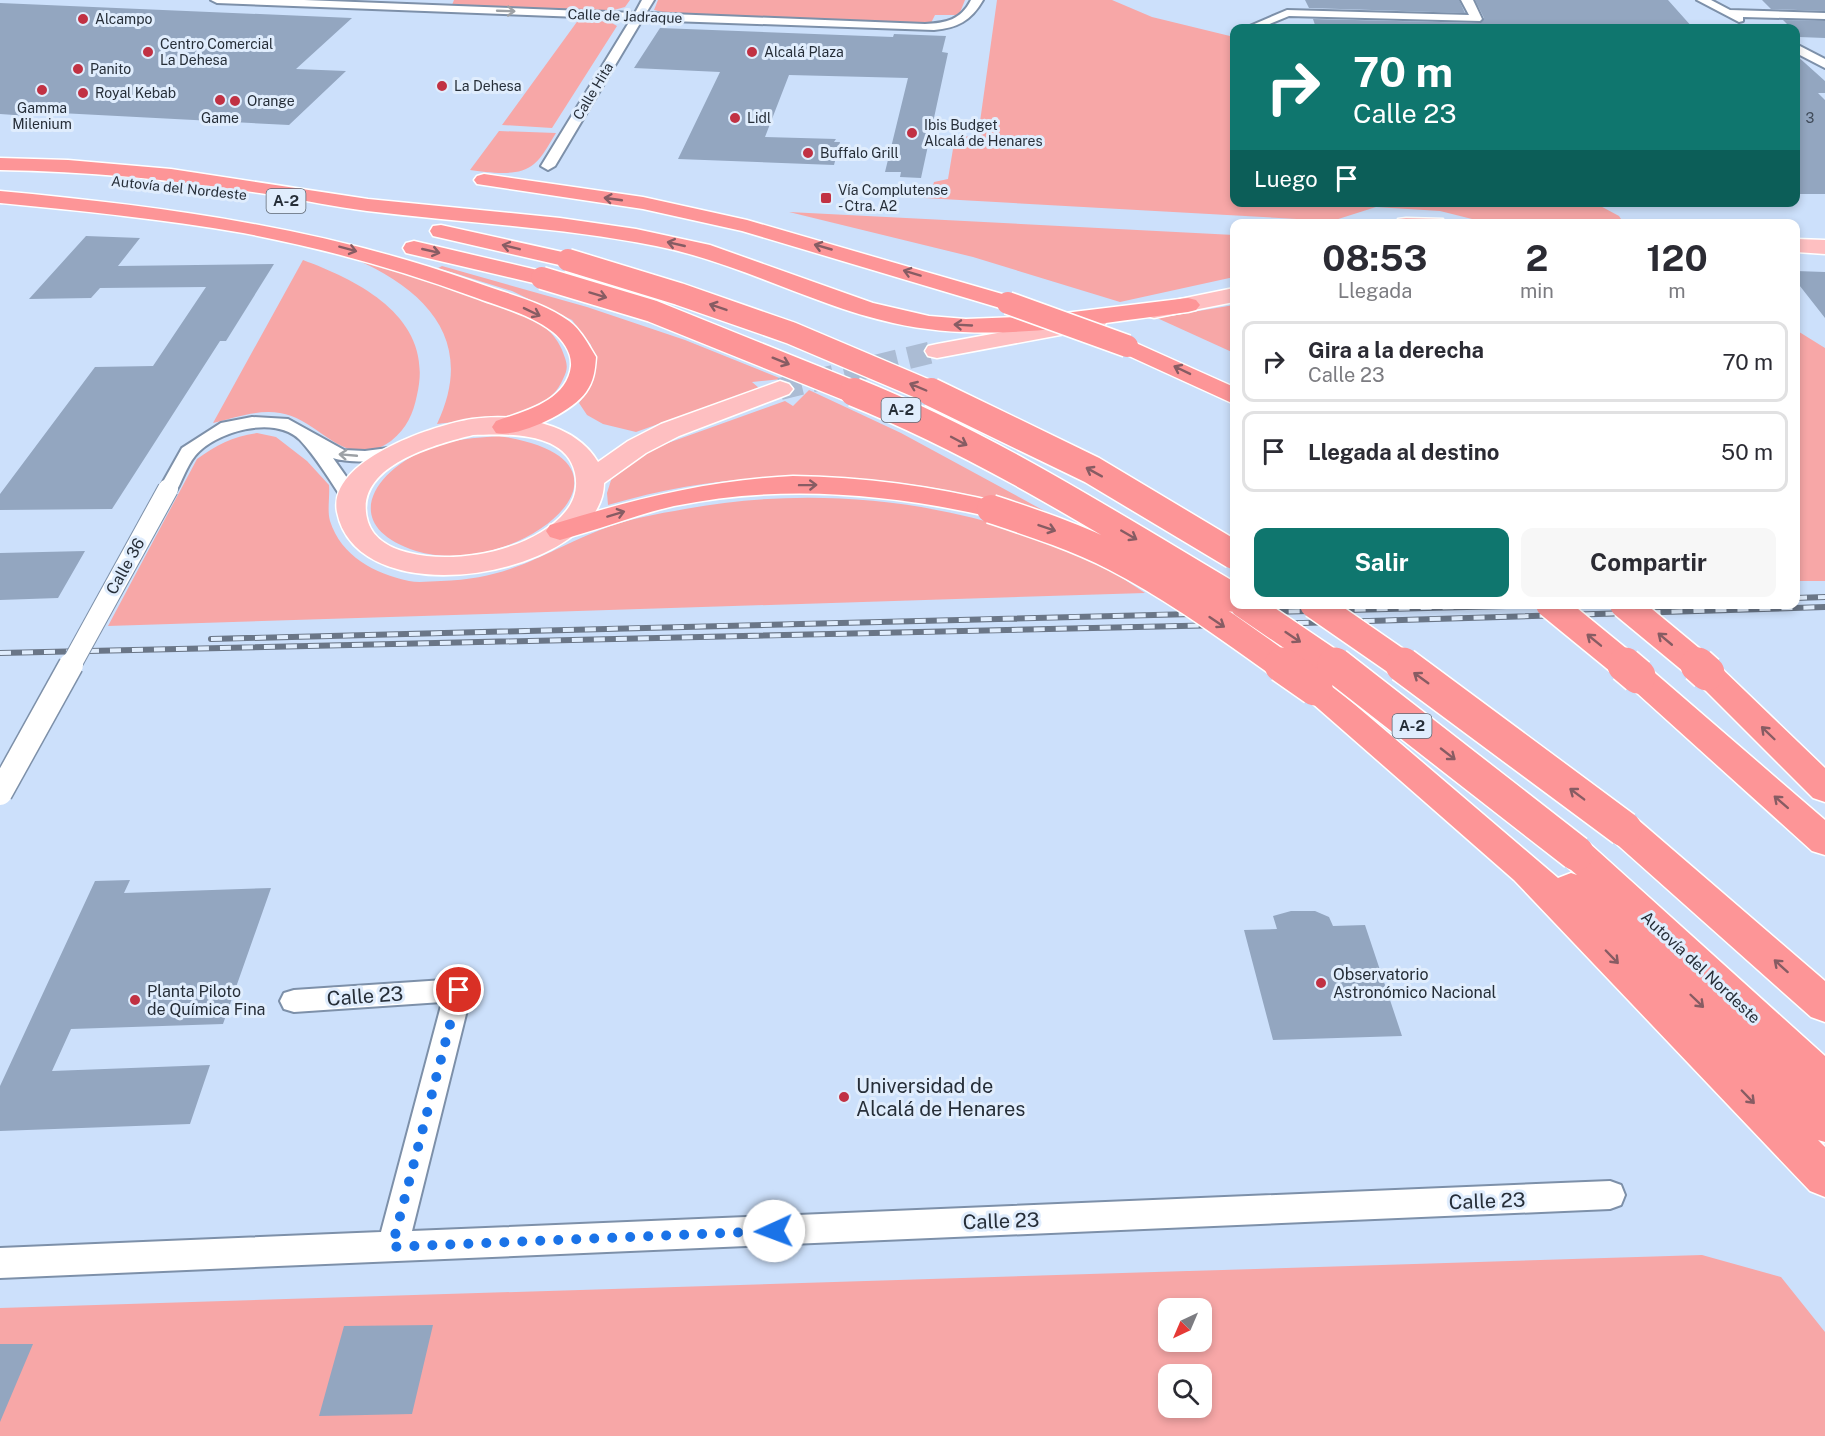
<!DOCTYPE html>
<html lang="es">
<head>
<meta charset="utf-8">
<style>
  body { margin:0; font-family:"Public Sans",sans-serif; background:#f7f7f7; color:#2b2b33; height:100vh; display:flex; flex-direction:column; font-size:22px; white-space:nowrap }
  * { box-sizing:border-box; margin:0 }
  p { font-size:20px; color:#7c7c81 }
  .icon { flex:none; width:33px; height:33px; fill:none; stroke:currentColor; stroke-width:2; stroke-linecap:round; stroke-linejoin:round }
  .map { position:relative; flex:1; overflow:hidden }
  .drawer { position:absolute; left:1230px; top:219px; width:570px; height:390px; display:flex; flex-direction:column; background:#fff; border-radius:12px; box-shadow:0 3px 9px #0003 }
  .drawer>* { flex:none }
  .hud { position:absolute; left:1230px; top:24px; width:570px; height:183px; border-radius:12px; box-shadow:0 3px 9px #0003; background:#0f766e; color:#fff; overflow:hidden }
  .needle { width:39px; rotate:224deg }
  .controls { position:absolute; left:1158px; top:1298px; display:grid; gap:12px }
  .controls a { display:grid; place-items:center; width:54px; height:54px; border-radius:12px; background:#fff; box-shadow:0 3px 9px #0003; font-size:30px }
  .pin { position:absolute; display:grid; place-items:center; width:51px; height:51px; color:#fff; margin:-26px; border:3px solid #fff; border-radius:50%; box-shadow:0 2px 6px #0007 }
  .me { position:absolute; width:66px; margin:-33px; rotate:268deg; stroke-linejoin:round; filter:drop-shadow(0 0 4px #0008) }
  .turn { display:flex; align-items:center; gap:21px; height:126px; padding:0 24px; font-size:27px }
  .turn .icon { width:78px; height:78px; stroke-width:2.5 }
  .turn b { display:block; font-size:42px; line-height:51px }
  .then { display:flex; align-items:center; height:57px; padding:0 24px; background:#0003; gap:12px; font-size:22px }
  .eta { display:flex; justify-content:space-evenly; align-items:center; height:102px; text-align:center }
  .eta b { font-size:36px; font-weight:700; line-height:42px }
  .button { display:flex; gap:12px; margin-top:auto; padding:12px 24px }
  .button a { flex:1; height:69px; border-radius:12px; background:#0f766e; color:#fff; font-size:24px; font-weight:700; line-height:69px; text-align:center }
  .button a+a { background:#f7f7f7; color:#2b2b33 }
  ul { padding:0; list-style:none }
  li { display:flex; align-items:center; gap:18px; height:81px; margin:0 12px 9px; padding:0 12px; border:3px solid #e1e1e2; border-radius:12px }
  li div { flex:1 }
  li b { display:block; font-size:22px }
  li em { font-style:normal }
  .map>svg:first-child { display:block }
  .green { fill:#f7a7a7; fill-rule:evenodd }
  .building { fill:#93a6c0 }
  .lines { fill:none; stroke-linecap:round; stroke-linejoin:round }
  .primary-tunnel { stroke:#abbcd4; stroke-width:22; stroke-dasharray:22 11; stroke-linecap:butt }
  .street-casing { stroke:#7d90a9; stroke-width:4 }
  .primary-casing { stroke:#fff; stroke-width:3 }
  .highway-casing { stroke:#fff; stroke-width:3 }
  .street { fill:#fff; fill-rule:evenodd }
  .primary { fill:#febfc1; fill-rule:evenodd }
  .highway { fill:#fd9597; fill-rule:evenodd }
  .rail-casing { stroke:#6a7687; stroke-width:6 }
  .rail { stroke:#e0edfd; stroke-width:4; stroke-dasharray:11; stroke-linecap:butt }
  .street-bridge-far1-casing { stroke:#7d90a9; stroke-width:22; stroke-linecap:butt }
  .street-bridge-casing { stroke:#7d90a9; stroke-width:27; stroke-linecap:butt }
  .highway-bridge-far2-casing { stroke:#fff; stroke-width:25; stroke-linecap:butt }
  .highway-bridge-far1-casing { stroke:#fff; stroke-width:31; stroke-linecap:butt }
  .highway-bridge-casing { stroke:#fff; stroke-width:38; stroke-linecap:butt }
  .street-bridge-far1 { stroke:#fff; stroke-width:20 }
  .street-bridge { stroke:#fff; stroke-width:24 }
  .highway-bridge-far2 { stroke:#fd9597; stroke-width:22 }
  .highway-bridge-far1 { stroke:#fd9597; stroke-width:28 }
  .highway-bridge { stroke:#fd9597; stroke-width:35 }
  .oneway { stroke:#9da1a5 }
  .oneway2 { stroke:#875c63 }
  .route { stroke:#1a73e8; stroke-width:10; stroke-dasharray:0 18 }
  .poi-dot { fill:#c13143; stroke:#e0edfd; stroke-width:2 }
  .labels { text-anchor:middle; stroke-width:6; stroke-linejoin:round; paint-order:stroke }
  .far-street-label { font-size:14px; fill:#262e38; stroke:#e0edfd }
  .far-poi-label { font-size:14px; fill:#262e38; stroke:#e0edfd; text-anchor:start }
  .number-label { font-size:14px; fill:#414c5a }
  .shield { fill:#e0edfd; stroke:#5e6773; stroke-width:1.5 }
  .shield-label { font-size:15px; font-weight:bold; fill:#262e38 }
  .street-label { font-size:16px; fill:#262e38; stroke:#e0edfd }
  .poi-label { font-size:16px; fill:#262e38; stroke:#e0edfd; text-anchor:start }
  .near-street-label { font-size:20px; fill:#262e38; stroke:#e0edfd }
  .near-poi-label { font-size:20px; fill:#262e38; stroke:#e0edfd; text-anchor:start }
</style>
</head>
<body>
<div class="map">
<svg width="1825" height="1436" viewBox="0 0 1825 1436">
  <rect width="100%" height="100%" fill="#cce0fb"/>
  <!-- green -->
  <path class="green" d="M454 0H630L625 7 610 11 452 5Z
    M658 0H965L959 15H935L931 23 667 13 654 10Z
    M997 0H1112L1152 17 1234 37V202H1593L1619 216 1623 222 1488 223 1440 211 1376 207 1332 221 924 198 923 196H930L934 182 948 179 955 137 978 136Z
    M579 19 610 22 617 26 552 128 502 125Z
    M499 131 556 133C550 142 543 157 534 164 518 178 489 172 470 170Z
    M789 212 1234 235V277L1120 302 973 257Z
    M355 259C409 274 468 287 520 311 541 322 558 334 565 358 568 367 567 371 563 379 544 424 477 418 437 424 476 342 428 291 355 259Z
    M303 260C362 282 435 319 417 395 413 414 407 428 391 441 345 474 321 419 280 413 258 409 234 418 213 423Z
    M442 266 587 307 685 340 782 379 752 382 759 388 636 432 603 424 587 415 579 403 590 386 595 368 591 345 572 320 512 291 438 268Z
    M1234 305V353L1157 318Z
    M1796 330 1825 348V581H1796Z
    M809 390 901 433 1074 527C1045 517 1016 506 987 499 862 468 732 468 608 505L607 493 612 477 627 461 654 448 785 401 793 406Z
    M257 433 276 437 307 461 329 485C330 496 327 511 330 521 341 556 375 574 409 581 419 583 431 581 441 581 511 579 540 554 600 530 627 519 657 514 685 509 815 485 952 500 1074 551 1100 562 1122 578 1145 593L108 626 197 459C216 445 233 436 257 433Z
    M499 436C667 461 516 582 416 551 340 526 371 473 427 449 450 439 475 438 499 436Z
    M1702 1255 1781 1277 1825 1332V1436H0V1308ZM1168 1308H1202V1341H1168ZM1168 1374H1202V1407H1168Z"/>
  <!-- building -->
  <path class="building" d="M1305 0H1459L1465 13 1309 8Z
    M1475 0H1668L1693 28H1316L1313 19 1480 23 1484 18Z
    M1762 0H1825V11L1771 9Z
    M0 3 352 18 296 69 346 71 289 125 41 112 29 116 0 114Z
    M1783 20 1825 21V38L1799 37 1796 28H1791Z
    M660 28 893 37 894 34 946 36 942 52 948 53 921 178 900 177 901 172H885L908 78 789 75 765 137 836 139 834 142H840L834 165 678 159 720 72 634 68Z
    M1796 55 1825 81V93H1818L1825 100V194H1796Z
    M86 236 140 238 118 266 274 264 226 341H220L112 509 0 510V494L95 367 153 366 206 287 100 288 91 298 29 299Z
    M1796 271 1825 272V318L1796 281Z
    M85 551 58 598 0 600V553Z
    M130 880 124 893 271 888 223 1024 71 1029 52 1071 210 1065 190 1124 0 1131V1086L95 881Z
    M1291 911H1315L1329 917 1333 926 1365 925 1402 1036 1273 1040 1244 930 1277 929 1273 916Z
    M433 1325 412 1414 319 1416 344 1326Z
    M0 1344H33L0 1422Z"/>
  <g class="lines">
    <!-- primary-tunnel -->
    <path class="primary-tunnel" d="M780 389 937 351"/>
    <!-- street casing -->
    <g class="street-casing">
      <path id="street" d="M211 0H304L635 13 642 0H654L646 13 925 24C946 23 961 20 971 0H983C971 21 957 28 934 30L642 20 555 166 548 170 541 166 631 19 217 3Z
        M1461 0H1473L1482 19 1480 21 1289 16 1260 28H1245L1287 10 1469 15Z
        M1697 0H1711L1730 10 1825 13V19L1743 17V21L1739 22Z
        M1796 44 1825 59V68L1796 53Z
        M252 417 288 419 344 450 365 451 396 447 405 452C396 464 346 463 333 458L362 499 352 505 345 503C331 482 316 457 300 440 275 414 214 432 195 456 186 467 182 482 175 493H161L159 489 182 448 221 423Z
        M459 979 468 982 472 990 412 1231 1610 1181 1621 1185 1625 1195 1621 1205 1610 1209 0 1278V1248L381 1232 442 1002 294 1012 284 1009 280 1001 284 993 294 990Z"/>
    </g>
    <!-- primary casing -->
    <g class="primary-casing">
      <path id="primary" d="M1406 218 1443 219 1445 224H1396L1398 219Z
        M1796 239 1825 240V254L1796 252Z
        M1234 288V302L1154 318 1146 316 1142 311 1146 306Z
        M1095 315 1103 317 1107 322 1103 327 937 358 928 356 925 351 928 346 937 344Z
        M780 381 789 384 793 389 789 394 679 436 646 453 604 483C603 575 358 620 337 512 327 460 434 425 472 419 515 413 575 422 598 462L628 441 661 424ZM473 435C506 434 566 431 575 473 578 487 575 500 566 511 535 550 456 565 410 553 392 549 374 540 368 522 351 467 433 445 473 435Z"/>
    </g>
    <!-- highway casing -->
    <g class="highway-casing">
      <path id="highway" d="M0 158 68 160 171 169 368 199 560 218 636 229 710 245 873 303 929 316 966 319 1040 316 1188 298 1196 300 1200 305 1196 310 1188 312C1090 324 991 345 893 323 812 305 738 262 656 246 561 227 464 223 367 211 335 207 304 200 272 195 182 181 91 171 0 170Z
        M484 174 643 197 747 220 1016 298 1020 303 1016 308H1000L742 231 643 209 477 184 474 180 477 176Z
        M0 191C161 206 319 227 472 281 504 293 541 301 569 321 581 330 588 344 596 357 595 370 594 381 586 392 572 412 519 438 496 433L492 427 496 421C525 411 567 401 571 366 572 353 563 340 553 332 530 314 500 307 474 297 398 269 322 248 243 233 163 219 81 211 0 203Z
        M441 225 576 255 579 260 576 265 568 267 433 236 430 231 433 226Z
        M414 241 550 273 553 278 550 283 542 285 406 253 403 248 406 243Z
        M1127 339 1234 387V404L1118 351 1115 346 1118 341Z
        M793 476C864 477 932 486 1001 503L1005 509 1001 515 991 517C886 493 780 484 674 506 635 515 598 530 560 540L550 537 546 531 550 525C631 500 708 480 793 476Z
        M1707 662 1718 665 1825 768V802L1813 798 1696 681 1691 673 1696 665Z
        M1638 665 1649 668 1825 820V855L1812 851 1627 684 1622 676 1627 668Z
        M1315 677 1326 680 1558 878 1571 873 1577 875 1563 863 1558 853 1563 843 1576 839 1589 843 1825 1056V1142L1818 1140 1825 1147V1197L1810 1191 1514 880 1304 696 1299 688 1304 680Z
        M1624 815 1637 819 1825 981V1022L1811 1017 1611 839 1606 829 1611 819Z"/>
    </g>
    <!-- street -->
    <use href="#street" class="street"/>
    <!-- primary -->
    <use href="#primary" class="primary"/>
    <!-- highway -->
    <use href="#highway" class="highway"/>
    <!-- rail casing -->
    <g class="rail-casing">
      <path id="rail" d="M1796 598 1825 597
        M211 639 1582 604
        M0 653 1269 624 1825 607"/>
    </g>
    <!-- rail -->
    <use href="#rail" class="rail"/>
    <!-- street-bridge-far1 casing -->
    <g class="street-bridge-far1-casing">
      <path id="street-bridge-far1" d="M70 667 168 489"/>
    </g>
    <!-- street-bridge casing -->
    <g class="street-bridge-casing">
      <path id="street-bridge" d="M0 793 71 665"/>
    </g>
    <!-- highway-bridge-far2 casing -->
    <g class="highway-bridge-far2-casing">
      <path id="highway-bridge-far2" d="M568 260 679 294 791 333 935 394
        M542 278 652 311 858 394
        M1008 303 1127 346"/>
    </g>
    <!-- highway-bridge-far1 casing -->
    <g class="highway-bridge-far1-casing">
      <path id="highway-bridge-far1" d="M854 392C988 446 1111 525 1234 598
        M931 392 1092 470 1234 555
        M991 509C1033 523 1076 537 1115 557 1175 588 1229 628 1284 667
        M1244 604 1337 667
        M1314 604 1405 667
        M1550 604 1627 667
        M1624 604 1700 667"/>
    </g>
    <!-- highway-bridge casing -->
    <g class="highway-bridge-casing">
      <path id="highway-bridge" d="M1282 665 1315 688
        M1335 665 1576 853
        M1403 665 1624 829
        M1625 665 1638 676
        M1698 665 1707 673"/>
    </g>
    <!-- street-bridge-far1 -->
    <use href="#street-bridge-far1" class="street-bridge-far1"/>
    <!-- street-bridge -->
    <use href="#street-bridge" class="street-bridge"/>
    <!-- highway-bridge-far2 -->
    <use href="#highway-bridge-far2" class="highway-bridge-far2"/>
    <!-- highway-bridge-far1 -->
    <use href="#highway-bridge-far1" class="highway-bridge-far1"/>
    <!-- highway-bridge -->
    <use href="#highway-bridge" class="highway-bridge"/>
  </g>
  <!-- one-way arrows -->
  <defs><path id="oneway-shaft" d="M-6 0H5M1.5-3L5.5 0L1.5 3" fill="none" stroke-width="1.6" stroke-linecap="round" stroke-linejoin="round" transform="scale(1.5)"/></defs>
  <g class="oneway">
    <use href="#oneway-shaft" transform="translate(506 11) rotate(2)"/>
    <use href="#oneway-shaft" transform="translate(348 455) rotate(-175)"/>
  </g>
  <g class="oneway2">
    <use href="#oneway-shaft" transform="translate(613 199) rotate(-172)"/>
    <use href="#oneway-shaft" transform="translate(676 244) rotate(-167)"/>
    <use href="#oneway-shaft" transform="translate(511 247) rotate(-166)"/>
    <use href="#oneway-shaft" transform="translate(823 247) rotate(-164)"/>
    <use href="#oneway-shaft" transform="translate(348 249) rotate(15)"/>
    <use href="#oneway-shaft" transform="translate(431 251) rotate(13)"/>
    <use href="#oneway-shaft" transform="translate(912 273) rotate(-163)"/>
    <use href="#oneway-shaft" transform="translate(598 295) rotate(17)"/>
    <use href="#oneway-shaft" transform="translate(718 307) rotate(-161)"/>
    <use href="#oneway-shaft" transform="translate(532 312) rotate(26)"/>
    <use href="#oneway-shaft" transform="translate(963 325) rotate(-177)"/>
    <use href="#oneway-shaft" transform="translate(781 361) rotate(22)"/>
    <use href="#oneway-shaft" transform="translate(1182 370) rotate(-154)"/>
    <use href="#oneway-shaft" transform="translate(918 387) rotate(-157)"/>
    <use href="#oneway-shaft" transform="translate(959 441) rotate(28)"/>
    <use href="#oneway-shaft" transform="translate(1094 472) rotate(-151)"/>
    <use href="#oneway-shaft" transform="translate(808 485) rotate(-1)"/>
    <use href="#oneway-shaft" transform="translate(616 514) rotate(-17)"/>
    <use href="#oneway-shaft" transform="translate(1047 528) rotate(19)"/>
    <use href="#oneway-shaft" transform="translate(1129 535) rotate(30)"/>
    <use href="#oneway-shaft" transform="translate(1217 622) rotate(34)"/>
    <use href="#oneway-shaft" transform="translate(1293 637) rotate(34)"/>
    <use href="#oneway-shaft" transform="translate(1665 639) rotate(-140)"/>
    <use href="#oneway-shaft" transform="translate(1594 640) rotate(-141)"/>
    <use href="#oneway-shaft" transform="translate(1421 678) rotate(-144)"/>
    <use href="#oneway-shaft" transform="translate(1768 733) rotate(-136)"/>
    <use href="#oneway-shaft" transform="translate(1448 754) rotate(38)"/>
    <use href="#oneway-shaft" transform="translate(1577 794) rotate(-143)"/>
    <use href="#oneway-shaft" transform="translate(1781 802) rotate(-139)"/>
    <use href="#oneway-shaft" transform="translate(1612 957) rotate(46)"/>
    <use href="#oneway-shaft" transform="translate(1781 966) rotate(-138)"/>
    <use href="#oneway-shaft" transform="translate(1697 1001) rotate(44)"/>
    <use href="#oneway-shaft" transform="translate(1748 1097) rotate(46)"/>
  </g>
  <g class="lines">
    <!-- route -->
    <path class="route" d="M459 990 392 1247 774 1231"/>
  </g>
  <!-- markers -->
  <g class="poi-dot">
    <circle cx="83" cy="19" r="6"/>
    <circle cx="148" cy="52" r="6"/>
    <circle cx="752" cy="52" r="6"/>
    <circle cx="78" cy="69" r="6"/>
    <circle cx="442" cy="86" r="6"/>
    <circle cx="42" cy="90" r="6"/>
    <circle cx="83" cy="93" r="6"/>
    <circle cx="220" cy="100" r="6"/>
    <circle cx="235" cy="101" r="6"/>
    <circle cx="735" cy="118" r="6"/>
    <circle cx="912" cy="133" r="6"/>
    <circle cx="808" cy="153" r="6"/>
    <rect x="820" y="192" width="12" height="12" rx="3"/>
    <circle cx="1321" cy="983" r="6"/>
    <circle cx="135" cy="1000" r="6"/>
    <circle cx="844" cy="1097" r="6"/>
  </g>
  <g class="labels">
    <!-- far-street labels -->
    <g class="far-street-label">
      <text transform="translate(625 16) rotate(2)" y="5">Calle de Jadraque</text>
      <text transform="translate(593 91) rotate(-59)" y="5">Calle Hita</text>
      <text transform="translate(179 188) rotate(6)" y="5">Autovía del Nordeste</text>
    </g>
    <!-- far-poi labels -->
    <g class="far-poi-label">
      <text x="95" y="24">Alcampo</text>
      <text x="160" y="49">Centro Comercial<tspan x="160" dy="16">La Dehesa</tspan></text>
      <text x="764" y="57">Alcalá Plaza</text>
      <text x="90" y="74">Panito</text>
      <text x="454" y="91">La Dehesa</text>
      <text x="95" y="98">Royal Kebab</text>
      <text x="247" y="106">Orange</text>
      <text x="42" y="113" text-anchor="middle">Gamma<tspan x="42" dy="16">Milenium</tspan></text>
      <text x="220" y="123" text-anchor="middle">Game</text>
      <text x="747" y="123">Lidl</text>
      <text x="924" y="130">Ibis Budget<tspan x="924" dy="16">Alcalá de Henares</tspan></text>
      <text x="820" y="158">Buffalo Grill</text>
      <text x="838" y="195">Vía Complutense<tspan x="838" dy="16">- Ctra. A2</tspan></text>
    </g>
    <!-- number labels -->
    <g class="number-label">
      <text x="1810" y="123">3</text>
    </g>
    <!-- shield labels -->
    <g class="shield">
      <rect x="266.5" y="189" width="39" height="24" rx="4.5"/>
      <rect x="881.5" y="398" width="39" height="24" rx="4.5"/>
      <rect x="1392.5" y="714" width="39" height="24" rx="4.5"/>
    </g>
    <g class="shield-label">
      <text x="286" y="206">A-2</text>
      <text x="901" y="415">A-2</text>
      <text x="1412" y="731">A-2</text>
    </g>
    <!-- street labels -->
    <g class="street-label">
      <text transform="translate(125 566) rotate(-61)" y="6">Calle 36</text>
      <text transform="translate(1701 967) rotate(43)" y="6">Autovía del Nordeste</text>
    </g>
    <!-- poi labels -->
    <g class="poi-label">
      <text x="1333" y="980">Observatorio<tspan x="1333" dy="18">Astronómico Nacional</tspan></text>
      <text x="147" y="997">Planta Piloto<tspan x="147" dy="18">de Química Fina</tspan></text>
    </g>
    <!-- near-street labels -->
    <g class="near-street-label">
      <text transform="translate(365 996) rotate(-4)" y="7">Calle 23</text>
      <text transform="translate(1487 1201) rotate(-2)" y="7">Calle 23</text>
      <text transform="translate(1001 1221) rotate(-2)" y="7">Calle 23</text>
    </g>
    <!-- near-poi labels -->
    <g class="near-poi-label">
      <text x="856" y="1093">Universidad de<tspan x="856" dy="23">Alcalá de Henares</tspan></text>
    </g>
  </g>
</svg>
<div class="controls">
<a><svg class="needle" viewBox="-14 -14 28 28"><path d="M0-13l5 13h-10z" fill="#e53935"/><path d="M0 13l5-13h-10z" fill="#7c7c81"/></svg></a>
<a><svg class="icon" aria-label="search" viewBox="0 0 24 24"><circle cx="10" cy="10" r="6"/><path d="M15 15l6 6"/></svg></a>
</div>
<div class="pin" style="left:459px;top:990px;background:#d93025"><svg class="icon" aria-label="arrive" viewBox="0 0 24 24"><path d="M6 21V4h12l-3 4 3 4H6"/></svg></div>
<svg class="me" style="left:774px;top:1231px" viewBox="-20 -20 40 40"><circle r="19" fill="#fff"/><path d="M0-13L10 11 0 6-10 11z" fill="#1a73e8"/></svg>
<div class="hud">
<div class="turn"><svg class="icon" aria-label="right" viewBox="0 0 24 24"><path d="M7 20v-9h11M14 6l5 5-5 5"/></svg><div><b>70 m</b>Calle 23</div></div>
<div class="then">Luego<svg class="icon" aria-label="arrive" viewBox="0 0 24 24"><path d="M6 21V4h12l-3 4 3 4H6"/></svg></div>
</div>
<section class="drawer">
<div class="eta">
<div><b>08:53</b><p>Llegada</p></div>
<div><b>2</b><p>min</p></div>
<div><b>120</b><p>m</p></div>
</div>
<ul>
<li><svg class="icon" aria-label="right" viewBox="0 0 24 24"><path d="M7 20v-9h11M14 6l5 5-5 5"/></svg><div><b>Gira a la derecha</b><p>Calle 23</p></div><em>70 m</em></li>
<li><svg class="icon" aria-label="arrive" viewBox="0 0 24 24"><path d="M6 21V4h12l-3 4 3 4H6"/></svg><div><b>Llegada al destino</b></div><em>50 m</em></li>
</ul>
<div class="button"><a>Salir</a><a>Compartir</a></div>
</section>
</div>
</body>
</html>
